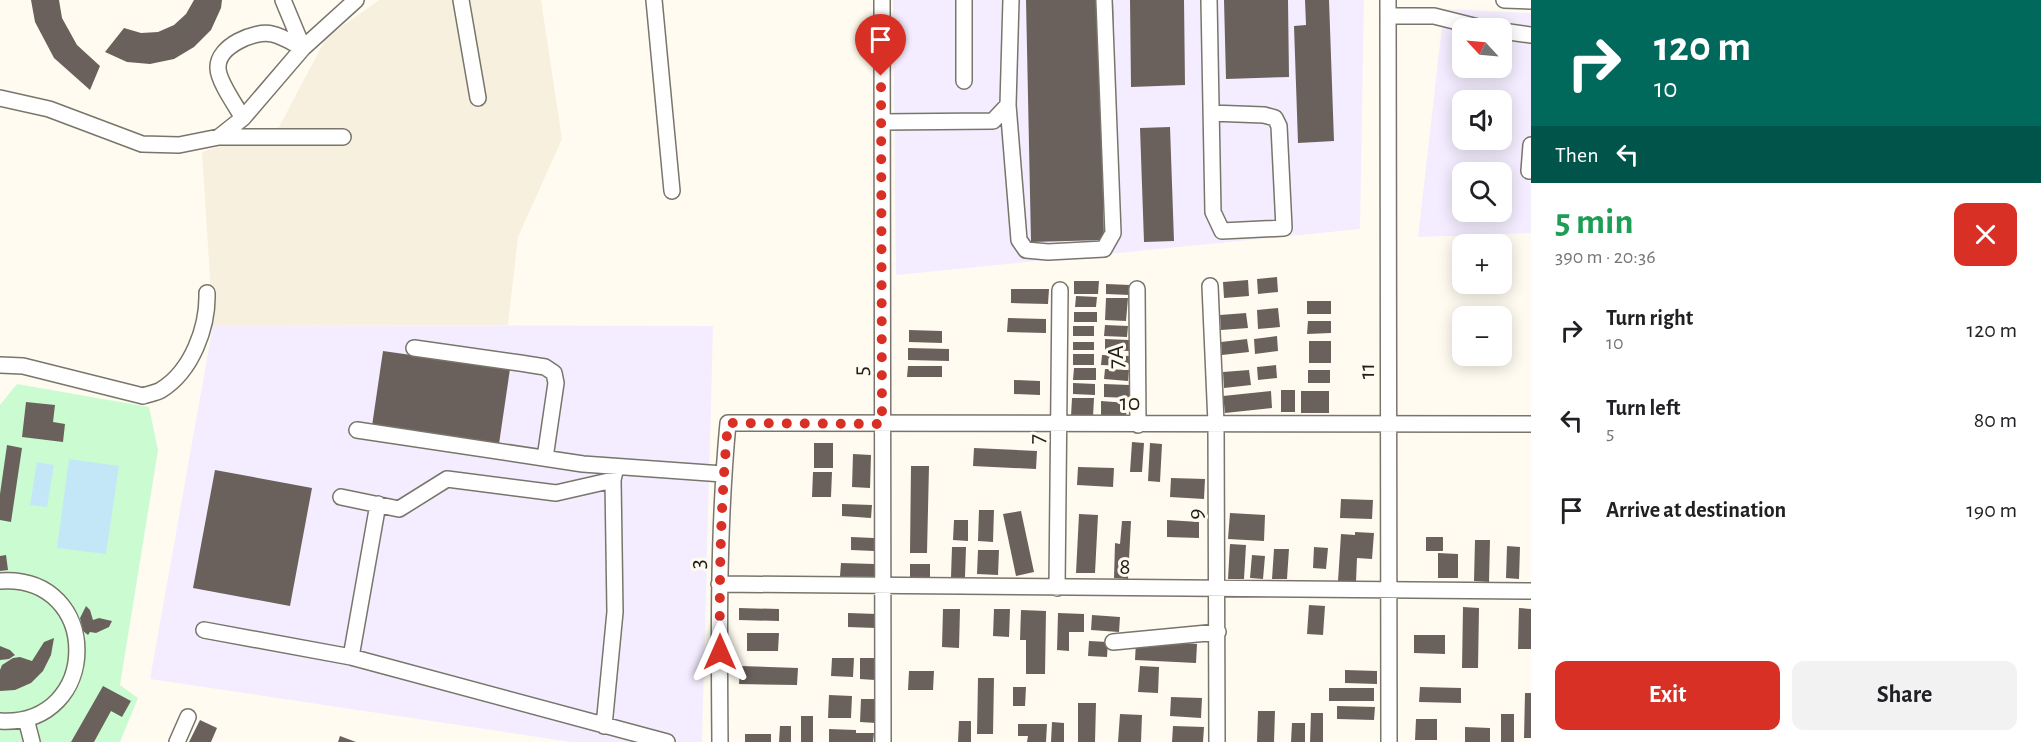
<!DOCTYPE html>
<html lang="en">
<head>
<meta charset="utf-8">
<style>
  body { margin:0; font-family:"Alegreya Sans",sans-serif; background:#f2f2f2; color:#202124; height:100vh; display:flex; flex-direction:column; font-size:22px; white-space:nowrap }
  * { box-sizing:border-box; margin:0 }
  p { font-size:20px; color:#757577 }
  .icon { flex:none; width:33px; height:33px; fill:none; stroke:currentColor; stroke-width:2; stroke-linecap:round; stroke-linejoin:round }
  .map { position:relative; flex:1; overflow:hidden }
  .details { display:flex; flex-direction:column; background:#fff; width:510px }
  .details>* { flex:none }
  .hud { background:#00695c; color:#fff; overflow:hidden }
  .needle { width:39px; rotate:296deg }
  .fabs { position:absolute; left:1452px; top:18px; display:grid; gap:12px }
  .fabs a { display:grid; place-items:center; width:60px; height:60px; border-radius:12px; background:#fff; box-shadow:0 3px 15px #0003; font-size:30px }
  .pin { position:absolute; display:grid; place-items:center; width:51px; height:51px; color:#fff; margin:-62px -26px; border-radius:50% 50% 50% 0; rotate:-45deg; box-shadow:0 0 6px #0007 }
  .pin .icon { rotate:45deg }
  .me { position:absolute; width:66px; margin:-33px; rotate:0deg; stroke-linejoin:round; filter:drop-shadow(0 0 4px #0008) }
  .turn { display:flex; align-items:center; gap:21px; height:126px; padding:0 24px; font-size:27px }
  .turn .icon { width:78px; height:78px; stroke-width:2.5 }
  .turn b { display:block; font-size:42px; line-height:51px }
  .then { display:flex; align-items:center; height:57px; padding:0 24px; background:#0003; gap:12px; font-size:22px }
  .round { display:grid; place-items:center; flex:none; width:63px; height:63px; border-radius:12px; background:#f2f2f2 }
  .summary { display:flex; align-items:center; justify-content:space-between; height:102px; padding:0 24px }
  h1 { font-size:36px; font-weight:600; line-height:45px; color:#1e9e55 }
  .button { display:flex; gap:12px; margin-top:auto; padding:12px 24px }
  .button a { flex:1; height:69px; border-radius:12px; background:#d93025; color:#fff; font-size:24px; font-weight:600; line-height:69px; text-align:center }
  .button a+a { background:#f2f2f2; color:#202124 }
  ul { padding:0; list-style:none }
  li { display:flex; align-items:center; gap:18px; height:90px; padding:0 24px }
  li div { flex:1 }
  li b { display:block; font-size:22px }
  li em { font-style:normal }
  main { display:flex; flex:1; min-height:0 }
  .map>svg:first-child { display:block }
  .built { fill:#f7f0de }
  .industrial { fill:#f4edff; fill-rule:evenodd }
  .green { fill:#cbfcd1 }
  .water { fill:#c4e7f7 }
  .building { fill:#6b615c }
  .lines { fill:none; stroke-linecap:round; stroke-linejoin:round }
  .minor-casing { stroke:#79756b; stroke-width:18 }
  .minor { stroke:#fff; stroke-width:15 }
  .route { stroke:#d93025; stroke-width:10; stroke-dasharray:0 18 }
  .labels { text-anchor:middle; stroke-width:6; stroke-linejoin:round; paint-order:stroke }
  .street-label { font-size:24px; fill:#201f1b; stroke:#fffbf0 }
</style>
</head>
<body>
<main>
<div class="map">
<svg width="1531" height="742" viewBox="0 0 1531 742">
  <rect width="100%" height="100%" fill="#fffbf0"/>
  <!-- built -->
  <path class="built" d="M379 0H541L562 139 518 237 508 325H213L202 152 279 127 326 38Z"/>
  <!-- industrial -->
  <path class="industrial" d="M893 0H1364L1360 229 896 275Z
    M1444 9 1531 13V233L1418 237ZM1462 28H1502V68H1462ZM1462 100H1502V140H1462ZM1462 172H1502V212H1462Z
    M213 325 713 326 702 742H571L150 679Z"/>
  <!-- green -->
  <path class="green" d="M17 384 149 407 158 450 120 685 138 698 120 742H0V405Z"/>
  <!-- water -->
  <path class="water" d="M69 459 119 466 106 554 57 548Z
    M37 462 54 465 47 507 30 505Z"/>
  <!-- building -->
  <path class="building" d="M31 0H59L62 18 77 45 100 66 90 90 54 58 35 22Z
    M194 0H222L221 8 211 30 194 47 174 59 150 64 127 62 105 52 124 28 141 33 158 32 174 25 186 14Z
    M1026 0H1113L1115 115 1101 116 1104 240 1031 242Z
    M1130 0H1184L1185 85 1131 87Z
    M1224 0H1288L1289 77 1226 79Z
    M1305 0H1329L1334 141 1298 143 1294 26 1306 25Z
    M1170 127 1174 241 1144 242 1140 128Z
    M1277 277 1278 292 1258 294 1257 279Z
    M1248 280 1249 296 1224 298 1223 282Z
    M1074 281H1099L1098 294H1074Z
    M1106 284 1130 285V295L1106 294Z
    M1011 289H1049L1048 304 1011 303Z
    M1076 296 1097 297 1096 307H1075Z
    M1106 298H1128L1126 321 1105 320Z
    M1307 301H1331V314H1307Z
    M1278 308 1280 327 1258 329 1257 310Z
    M1074 312H1097V322H1074Z
    M1246 313 1248 328 1221 330 1220 315Z
    M1008 318 1046 319V333L1007 332Z
    M1308 321H1331V333L1307 334Z
    M1105 325 1128 326 1127 337 1104 336Z
    M1073 326H1094V336H1073Z
    M909 330 942 331V343L909 342Z
    M1277 336 1278 351 1255 354 1254 339Z
    M1105 339 1129 340V351L1105 350Z
    M1247 339 1249 352 1222 355 1221 342Z
    M1309 341H1331V363H1309Z
    M1073 342H1094V350H1073Z
    M908 348 949 349V361L908 360Z
    M383 351 510 369 499 444 372 426Z
    M1073 354H1094V365H1073Z
    M1102 355 1131 356 1130 366 1101 365Z
    M1276 365 1277 378 1258 380 1257 367Z
    M908 366H942V377H907Z
    M1074 368H1096V380H1073Z
    M1105 369 1129 370 1128 381 1104 379Z
    M1249 370 1251 385 1224 388 1223 372Z
    M1308 370H1330V383H1308Z
    M1014 380 1040 381V395L1014 394Z
    M1073 383 1095 384V395L1073 394Z
    M1104 384 1129 385V398L1104 397Z
    M1281 390H1295V412H1281Z
    M1271 391 1272 408 1225 413 1223 396Z
    M1301 391H1329V413H1301Z
    M1072 398H1094L1093 417 1071 416Z
    M1101 401 1127 403 1126 418 1101 417Z
    M26 402 55 405 53 422 65 424 63 442 22 437Z
    M1132 442 1144 443 1142 472H1130Z
    M814 443H833V468H814Z
    M1150 443 1162 444 1160 482 1148 481Z
    M7 445 22 448 11 522 0 520V494Z
    M974 448 1037 451 1036 469 973 466Z
    M853 454 871 455 870 488 852 487Z
    M911 466H929L927 553H910Z
    M1078 467 1114 468 1113 487 1077 485Z
    M215 470 312 488 290 606 193 588Z
    M813 472H832L831 497H812Z
    M1171 478 1205 479 1204 499 1170 497Z
    M1341 499 1373 500 1372 519 1340 518Z
    M842 504 872 505 871 518 842 516Z
    M979 510H994L993 542 978 541Z
    M1021 511 1034 572 1016 576 1003 514Z
    M1230 513 1265 515 1264 541 1228 539Z
    M1079 514 1098 515 1095 573H1076Z
    M954 520H968V541L953 540Z
    M1167 520 1199 522V538L1167 537Z
    M1122 521H1131L1128 579 1114 578 1115 543 1120 544Z
    M1355 532 1374 533 1372 559 1357 558 1356 582 1338 581 1341 534 1355 535Z
    M851 537 874 538V551L851 550Z
    M1426 537H1443V551H1426Z
    M1475 540H1490L1489 582 1474 581Z
    M1230 544 1246 545 1244 579H1228Z
    M1507 546 1520 547 1519 579 1506 578Z
    M952 547H966L965 577H951Z
    M1314 547 1328 548 1326 569 1313 568Z
    M1274 549H1289L1287 579H1272Z
    M978 550H999L998 575 977 574Z
    M1438 553 1458 554V578H1438Z
    M6 555 8 570 0 571V556Z
    M1252 555 1265 556 1263 579 1250 578Z
    M841 563 874 564V577L840 576Z
    M910 564H930V578H910Z
    M1309 605 1325 606 1323 635 1307 634Z
    M86 606 90 610 93 620 99 618 112 621 109 627 96 633 90 632 88 635 83 631 80 618Z
    M1463 607 1479 608 1478 668H1462Z
    M739 608 779 609V621L739 620Z
    M1519 608 1531 609V649H1518Z
    M943 609H960L959 648 942 647Z
    M994 609H1010L1009 637 993 636Z
    M1021 610 1046 611 1045 674H1026V640H1020Z
    M848 613 877 614 876 628 848 627Z
    M1058 613 1084 614V632H1069V651L1057 650Z
    M1092 615 1120 617 1119 632 1091 630Z
    M747 633H779L778 651H747Z
    M1414 635H1445V654L1414 653Z
    M54 638 51 655 43 671 31 683 15 690 0 691V670L2 665 13 658 20 657 32 661 44 642Z
    M1089 641 1108 642 1107 657 1088 656Z
    M1136 641 1197 644 1196 663 1135 660Z
    M0 646 10 650 15 655 9 659 0 660Z
    M832 658H854L853 677 831 676Z
    M860 658H876L875 680 860 679Z
    M740 666 798 668 797 685 739 684Z
    M1140 666 1159 667 1158 693 1138 692Z
    M1345 670 1377 671V684L1345 683Z
    M909 671H934L933 690H908Z
    M978 678H994L993 734H977Z
    M103 686 131 701 122 717 111 711 94 742H71Z
    M1013 687H1026L1025 706H1013Z
    M1420 687 1461 688V703L1419 702Z
    M1329 688H1374V701H1329Z
    M1525 693H1531V738H1524Z
    M829 695 852 696 851 718H828Z
    M1171 697 1202 698 1201 718 1170 716Z
    M861 699H877L876 723 860 722Z
    M1078 703H1096L1095 742H1078Z
    M1337 706 1375 707 1374 720 1337 719Z
    M1258 711H1275L1274 742H1257Z
    M1311 713H1323V742H1310Z
    M1120 714 1142 715 1141 742H1118Z
    M1501 714H1514V742H1501Z
    M801 716H813V742H801Z
    M1416 719H1437V740H1415Z
    M200 720 217 728 211 742H189Z
    M959 721H971V742H958Z
    M1052 722 1064 723V742H1051Z
    M1292 723H1305V742H1291Z
    M1018 724H1047L1046 742H1027L1028 736H1018Z
    M780 726H791V742H779Z
    M1173 726 1204 727 1203 742H1172Z
    M1465 727 1490 728V742H1465Z
    M829 729 856 730V733H874L873 742H829Z
    M745 734H771V742H745Z
    M340 736 356 742H338Z"/>
  <g class="lines">
    <!-- minor casing -->
    <g class="minor-casing">
      <path id="minor" d="M461 0 478 98
        M654 0 672 191
        M882 0 883 742
        M964 0V81
        M1209 0 1213 212 1222 231 1284 228 1279 126 1275 118 1264 115 1211 113
        M1388 0 1389 742
        M1504 0 1531 1
        M1388 16H1434L1482 28
        M1502 31 1531 35
        M0 98 49 109 142 144 179 145 219 137 243 118 303 48 356 0
        M1008 105 1019 240 1026 250 1048 252 1104 249 1113 233 1104 0
        M243 118C236 106 218 81 218 68 217 46 255 30 272 34 282 36 293 43 303 48L283 0
        M882 122 993 121 1008 105 1011 0
        M219 137H343
        M1529 171 1531 145
        M1210 286 1216 423 1217 742
        M1137 289 1138 425
        M414 348 520 363 545 367 554 373 556 383 545 458
        M0 365 23 366 143 396C148 394 156 393 161 390 192 371 208 327 207 293
        M357 430 583 464 723 474
        M341 497 399 509 447 479 556 493 613 480 616 467
        M0 581C103 574 102 727 0 721
        M719 584 1531 591
        M1057 588 1060 290
        M204 630 351 657 667 742
        M1113 642 1218 632
        M351 657 378 504
        M26 719 32 742
        M604 726 615 612 613 480
        M177 742 188 717
        M720 742C719 636 718 529 728 423L1531 424"/>
    </g>
    <!-- minor -->
    <use href="#minor" class="minor"/>
  </g>
  <g class="lines">
    <!-- route -->
    <path class="route" d="M720 652C719 575 721 499 728 423L882 424 881 76"/>
  </g>
  <g class="labels">
    <!-- street labels -->
    <g class="street-label">
      <text transform="translate(1115 357) rotate(-90)" y="8">7A</text>
      <text transform="translate(860 371) rotate(-90)" y="8">5</text>
      <text transform="translate(1366 371) rotate(-90)" y="8">11</text>
      <text x="1130" y="410">10</text>
      <text transform="translate(1036 439) rotate(-89)" y="8">7</text>
      <text transform="translate(1195 514) rotate(-90)" y="8">9</text>
      <text transform="translate(697 564) rotate(-88)" y="8">3</text>
      <text x="1125" y="574">8</text>
    </g>
  </g>
</svg>
<div class="fabs">
<a><svg class="needle" viewBox="-14 -14 28 28"><path d="M0-13l5 13h-10z" fill="#e53935"/><path d="M0 13l5-13h-10z" fill="#757577"/></svg></a>
<a><svg class="icon" aria-label="sound" viewBox="0 0 24 24"><path d="M4 9h4l5-4v14l-5-4H4zM17 9q2 3 0 6"/></svg></a>
<a><svg class="icon" aria-label="search" viewBox="0 0 24 24"><circle cx="10" cy="10" r="6"/><path d="M15 15l6 6"/></svg></a>
<a>+</a>
<a>−</a>
</div>
<div class="pin" style="left:881px;top:76px;background:#d93025"><svg class="icon" aria-label="arrive" viewBox="0 0 24 24"><path d="M6 21V4h12l-3 4 3 4H6"/></svg></div>
<svg class="me" style="left:720px;top:652px" viewBox="-20 -20 40 40"><path d="M0-17L14 15 0 8-14 15z" fill="#d93025" stroke="#fff" stroke-width="4"/></svg>
</div>
<section class="details">
<div class="hud">
<div class="turn"><svg class="icon" aria-label="right" viewBox="0 0 24 24"><path d="M7 20v-9h11M14 6l5 5-5 5"/></svg><div><b>120 m</b>10</div></div>
<div class="then">Then<svg class="icon" aria-label="left" viewBox="0 0 24 24"><path d="M17 20v-9H6M10 6l-5 5 5 5"/></svg></div>
</div>
<div class="summary"><div><h1>5 min</h1><p>390 m · 20:36</p></div><a class="round" style="background:#d93025;color:#fff"><svg class="icon" aria-label="close" viewBox="0 0 24 24"><path d="M6 6l12 12M18 6L6 18"/></svg></a></div>
<ul>
<li><svg class="icon" aria-label="right" viewBox="0 0 24 24"><path d="M7 20v-9h11M14 6l5 5-5 5"/></svg><div><b>Turn right</b><p>10</p></div><em>120 m</em></li>
<li><svg class="icon" aria-label="left" viewBox="0 0 24 24"><path d="M17 20v-9H6M10 6l-5 5 5 5"/></svg><div><b>Turn left</b><p>5</p></div><em>80 m</em></li>
<li><svg class="icon" aria-label="arrive" viewBox="0 0 24 24"><path d="M6 21V4h12l-3 4 3 4H6"/></svg><div><b>Arrive at destination</b></div><em>190 m</em></li>
</ul>
<div class="button"><a>Exit</a><a>Share</a></div>
</section>
</main>
</body>
</html>
